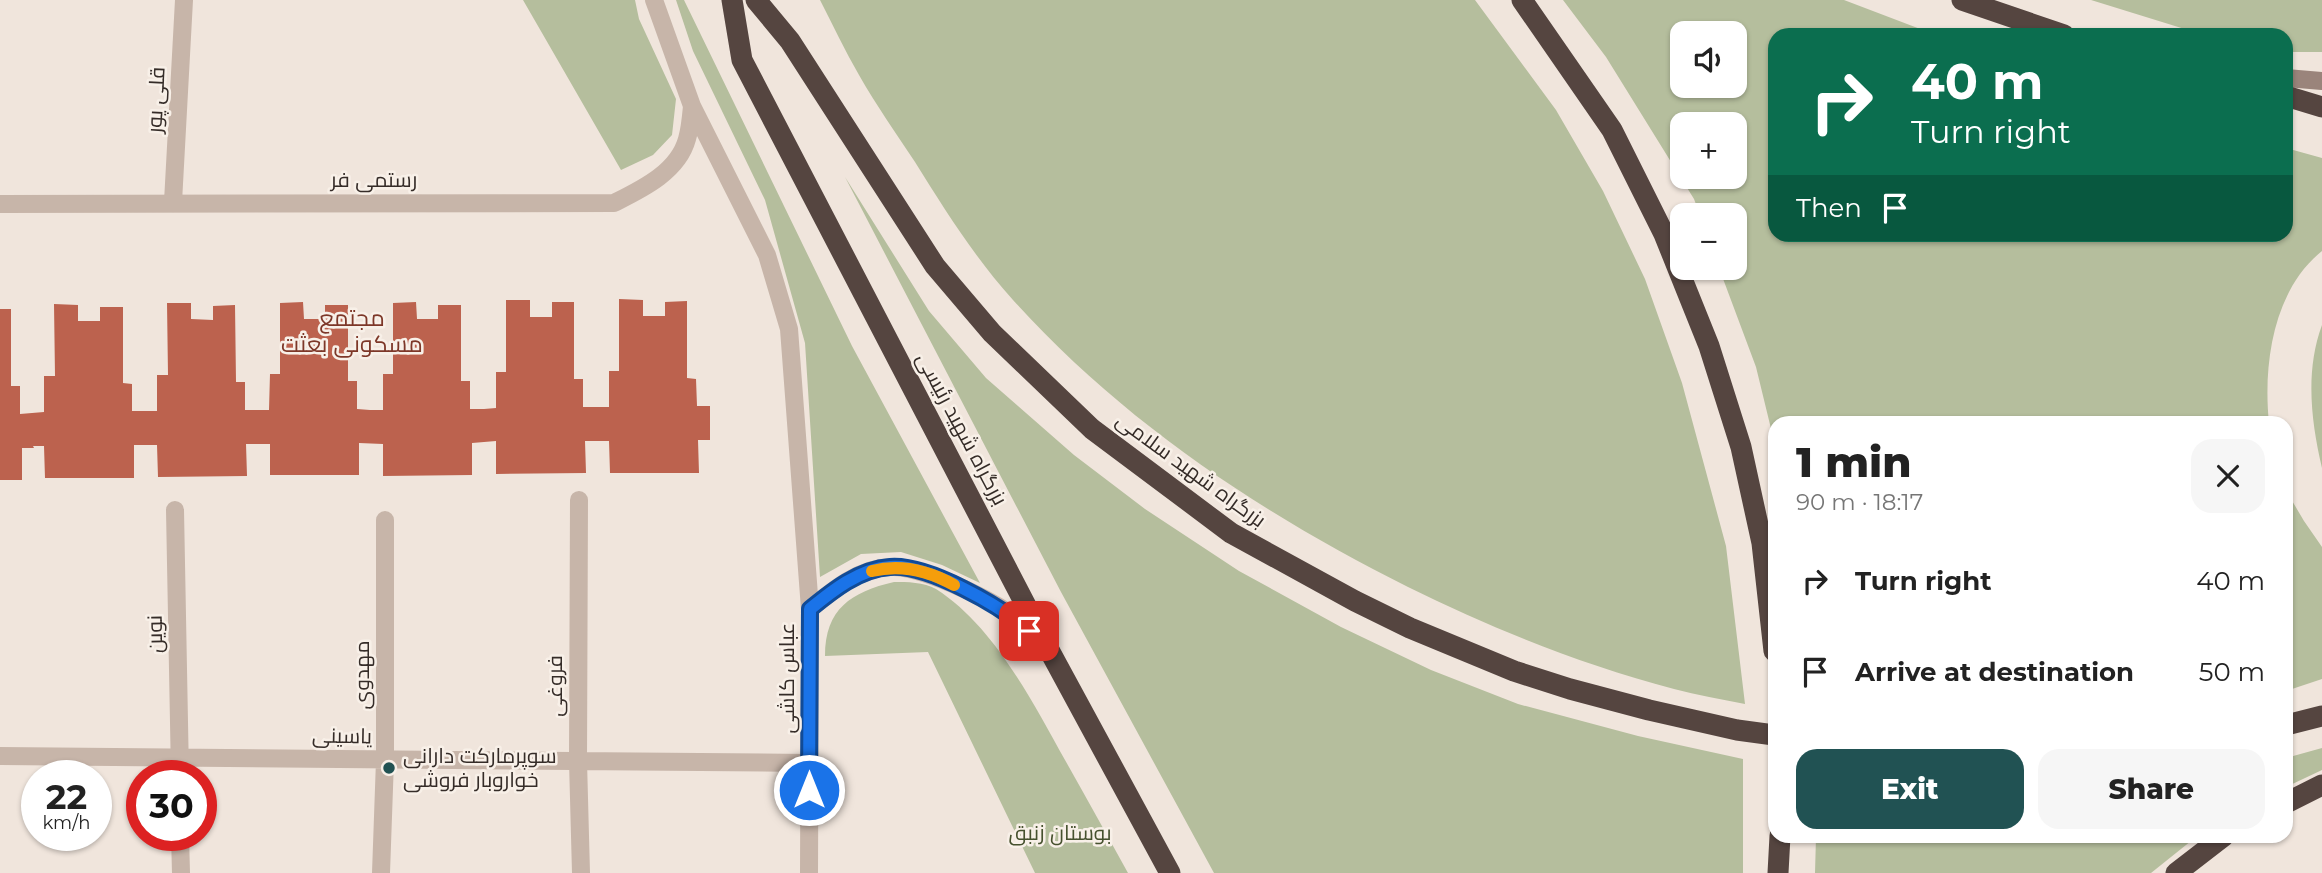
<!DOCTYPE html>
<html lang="en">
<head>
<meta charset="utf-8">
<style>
  body { margin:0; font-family:Montserrat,Cairo,sans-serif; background:#f6f6f6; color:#222; height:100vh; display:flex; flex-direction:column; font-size:26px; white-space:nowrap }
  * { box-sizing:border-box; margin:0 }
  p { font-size:23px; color:#767676 }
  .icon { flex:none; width:38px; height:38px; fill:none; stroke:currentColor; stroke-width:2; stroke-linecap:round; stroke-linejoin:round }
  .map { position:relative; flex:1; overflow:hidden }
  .drawer { position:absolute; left:1768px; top:416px; width:525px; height:427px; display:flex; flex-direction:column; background:#fff; border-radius:21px; box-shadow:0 2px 5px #0004 }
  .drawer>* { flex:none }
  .guide { position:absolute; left:1768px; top:28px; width:525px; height:214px; border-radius:21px; box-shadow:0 2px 5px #0004; background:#0b6e4f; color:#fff; overflow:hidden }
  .controls { position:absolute; left:1670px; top:21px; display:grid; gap:14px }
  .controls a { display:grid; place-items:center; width:77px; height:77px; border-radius:14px; background:#fff; box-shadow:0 2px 5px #0004; font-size:35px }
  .speed { position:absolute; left:21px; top:760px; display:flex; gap:14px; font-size:35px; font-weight:700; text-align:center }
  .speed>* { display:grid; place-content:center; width:91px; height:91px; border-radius:50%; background:#fff; box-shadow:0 2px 5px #0004; line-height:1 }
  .speed small { font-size:18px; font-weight:400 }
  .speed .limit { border:10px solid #d22; background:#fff; color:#111 }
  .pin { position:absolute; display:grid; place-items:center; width:60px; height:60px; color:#fff; margin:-30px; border-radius:14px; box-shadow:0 4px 10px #0006 }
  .me { position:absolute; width:77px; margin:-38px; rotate:0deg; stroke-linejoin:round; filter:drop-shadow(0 0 5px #0008) }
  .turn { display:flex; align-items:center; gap:24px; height:147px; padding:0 28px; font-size:32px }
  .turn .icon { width:91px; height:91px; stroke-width:2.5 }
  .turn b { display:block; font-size:49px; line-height:60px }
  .then { display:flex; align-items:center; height:66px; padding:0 28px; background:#0003; gap:14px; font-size:26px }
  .round { display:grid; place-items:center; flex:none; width:74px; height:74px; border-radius:21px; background:#f6f6f6 }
  .summary { display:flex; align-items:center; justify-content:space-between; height:119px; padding:0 28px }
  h1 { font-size:42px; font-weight:800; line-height:52px }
  .cta { display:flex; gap:14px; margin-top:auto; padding:14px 28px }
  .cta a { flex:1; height:80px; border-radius:21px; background:#215253; color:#fff; font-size:28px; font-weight:800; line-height:80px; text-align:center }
  .cta a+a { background:#f6f6f6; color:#222 }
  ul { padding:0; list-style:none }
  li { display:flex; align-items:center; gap:21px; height:91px; padding:0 28px }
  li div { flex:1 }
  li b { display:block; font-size:26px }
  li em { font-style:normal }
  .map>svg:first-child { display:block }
  .green { fill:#b5be9d; fill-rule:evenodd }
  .building { fill:#bc624e }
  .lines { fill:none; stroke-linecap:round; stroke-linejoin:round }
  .street { stroke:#c7b5a9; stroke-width:18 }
  .secondary { stroke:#9a847b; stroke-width:18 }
  .highway { stroke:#554540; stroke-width:21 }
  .route-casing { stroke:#114b97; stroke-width:18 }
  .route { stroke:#1a73e8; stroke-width:12 }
  .slow { stroke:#f59e0b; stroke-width:12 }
  .poi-dot { fill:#215253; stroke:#f8f0e8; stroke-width:2.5 }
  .labels { text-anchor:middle; stroke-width:5; stroke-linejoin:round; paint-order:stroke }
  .street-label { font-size:21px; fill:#352c28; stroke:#f8f0e8 }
  .poi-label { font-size:21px; fill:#352c28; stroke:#f8f0e8; text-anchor:start }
  .park-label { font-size:21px; fill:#46512e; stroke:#f8f0e8 }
  .neighbourhood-label { font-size:23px; fill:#7d3728; stroke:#f8f0e8 }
</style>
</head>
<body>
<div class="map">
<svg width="2322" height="873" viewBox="0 0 2322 873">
  <rect width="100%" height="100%" fill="#f0e5dc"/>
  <!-- green -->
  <path class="green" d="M523 0H635L639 19 676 99 672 135 653 155 621 170Z
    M676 0H684L852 346 980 583 942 565 901 552 861 554 820 577 805 343 765 200 693 51Z
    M820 0H1475L1556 110 1603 191 1645 279 1682 383 1726 546 1745 704C1721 699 1697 695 1674 689 1582 665 1493 629 1408 587 1262 514 1123 422 1013 300 975 258 945 210 915 162 896 133 876 105 859 75 845 51 833 25 820 0Z
    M1563 0H1844L1936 35H1774V234H2286V148L2322 158V251C2273 290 2263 365 2269 423L1774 424V441L1756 367 1719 268H1734V215H1700L1694 199 1606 57ZM1734 33V86H1682V33ZM1734 124V177H1682V124Z
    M2091 0H2322V52H2286V35H2204Z
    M845 177 929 311 986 378 1074 455 1145 509 1239 571 1341 627 1431 670 1518 704 1638 736 1743 759V873H1214L1061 592Z
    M2322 325V468C2311 421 2305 371 2322 325Z
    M2286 484 2291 499 2304 521 2322 547V679L2286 691Z
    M894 582C907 582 924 582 936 589 994 626 1032 701 1065 760 1086 797 1107 835 1128 873H1035L928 652 825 656C825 609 851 592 894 582Z
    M2322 748V770L2286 787V758Z
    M1816 837V836L2196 837 2151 873H1815Z"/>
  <!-- building -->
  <path class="building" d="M619 299 643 300V316H665V302L687 301V378L696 379 697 406H710V440H698L699 473H610L609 441H585L586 473 496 474V441L472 443V475L383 476V444L359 443V475H270V444H246L247 476 158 477 157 445H134V478H45L44 446H33L34 448H22V480H0V309H11V386H20V414L44 412V376H55L54 304 78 305V321H100V307H123V383L132 384V411H157V375H168L167 303H191V319L213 320V306L235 305 236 382H245V410H269L270 374H280V303L303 302 304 319H325V305H348V381H357V409L370 410H383V374H393V303L416 302 417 319H438V305H461V381H470V409H484L496 408V372H506V300H530V317H552V302H574V379H583V407H609V371H619Z"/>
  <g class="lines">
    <!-- street -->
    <path class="street" d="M654 0 692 106 767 255 789 329 810 609 809 873
      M173 202 184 0
      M0 204 614 203C642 189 678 172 687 139 690 129 691 117 692 106
      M579 500 578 761 581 873
      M175 510 180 775
      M810 609C832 591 859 568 890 567 919 565 985 597 1010 614 1022 622 1032 634 1042 643
      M0 756 809 763
      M180 835 181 873
      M381 873 385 760V520"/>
    <!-- secondary -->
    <path class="secondary" d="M2286 78 2322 81"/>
    <!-- highway -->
    <path class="highway" d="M732 0 742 60 1048 648 1170 873
      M756 0 790 41 935 266 992 333 1092 429 1231 533 1355 601 1410 628 1514 671 1570 689 1649 710 1737 730 1774 735
      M1522 0 1612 130 1664 234 1709 346 1741 447 1762 543 1774 651
      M1962 0 2064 35
      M2286 96 2322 107
      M2286 725 2322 716
      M2286 803 2322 785
      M1778 873 1780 836
      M2176 873 2224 836"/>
  </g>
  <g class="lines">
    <!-- route casing -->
    <g class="route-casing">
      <path id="route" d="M809 790 810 609C832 591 859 569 890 567 928 564 1001 606 1029 631"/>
    </g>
    <!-- route -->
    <use href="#route" class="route"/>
    <!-- slow -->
    <path class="slow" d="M872 571C900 564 929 571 954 585"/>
  </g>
  <!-- markers -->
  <circle class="poi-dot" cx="389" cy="768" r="7"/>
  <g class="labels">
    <!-- street labels -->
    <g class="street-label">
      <text transform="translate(156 100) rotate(-87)" y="7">قلی پور</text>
      <text x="374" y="187">رستمی فر</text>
      <text transform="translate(962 429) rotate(62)" y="7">بزرگراه شهید رئیسی</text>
      <text transform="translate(1191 470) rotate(36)" y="7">بزرگراه شهید سلامی</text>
      <text transform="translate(155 634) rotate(-91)" y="7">نوین</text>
      <text transform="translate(362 675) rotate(-90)" y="7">مهدوی</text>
      <text transform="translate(787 678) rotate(-90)" y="7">عباس کاشی</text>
      <text transform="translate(555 686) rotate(-90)" y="7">فروغی</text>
      <text transform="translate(342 736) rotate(1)" y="7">یاسینی</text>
    </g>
    <!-- poi labels -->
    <g class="poi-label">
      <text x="403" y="763">سوپرمارکت دارانی<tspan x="403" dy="24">خواروبار فروشی</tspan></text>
    </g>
    <!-- park labels -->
    <g class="park-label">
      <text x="1060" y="840">بوستان زنبق</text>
    </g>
    <!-- neighbourhood labels -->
    <g class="neighbourhood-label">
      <text x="352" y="326">مجتمع<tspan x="352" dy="26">مسکونی بعثت</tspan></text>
    </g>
  </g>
</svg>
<div class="controls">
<a><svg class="icon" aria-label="sound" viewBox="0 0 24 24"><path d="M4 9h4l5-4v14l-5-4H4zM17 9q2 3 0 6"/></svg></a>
<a>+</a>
<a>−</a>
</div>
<div class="speed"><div>22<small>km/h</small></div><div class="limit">30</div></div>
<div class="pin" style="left:1029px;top:631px;background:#d93025"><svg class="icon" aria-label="arrive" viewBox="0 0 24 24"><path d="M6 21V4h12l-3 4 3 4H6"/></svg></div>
<svg class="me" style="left:809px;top:790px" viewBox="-20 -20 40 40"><circle r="17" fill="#1a73e8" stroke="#fff" stroke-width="3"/><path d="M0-11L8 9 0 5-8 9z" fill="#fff"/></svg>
<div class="guide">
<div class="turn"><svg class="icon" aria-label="right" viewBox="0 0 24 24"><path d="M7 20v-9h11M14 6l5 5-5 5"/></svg><div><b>40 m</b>Turn right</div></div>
<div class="then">Then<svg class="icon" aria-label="arrive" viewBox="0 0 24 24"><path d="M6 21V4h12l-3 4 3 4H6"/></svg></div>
</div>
<section class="drawer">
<div class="summary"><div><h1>1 min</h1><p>90 m · 18:17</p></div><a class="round"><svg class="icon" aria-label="close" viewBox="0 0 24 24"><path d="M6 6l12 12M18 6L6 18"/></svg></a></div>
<ul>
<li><svg class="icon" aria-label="right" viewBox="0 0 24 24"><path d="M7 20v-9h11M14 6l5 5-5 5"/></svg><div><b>Turn right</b></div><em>40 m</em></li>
<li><svg class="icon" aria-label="arrive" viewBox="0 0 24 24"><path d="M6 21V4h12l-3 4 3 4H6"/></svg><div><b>Arrive at destination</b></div><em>50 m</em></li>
</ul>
<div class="cta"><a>Exit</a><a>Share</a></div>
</section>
</div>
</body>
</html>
